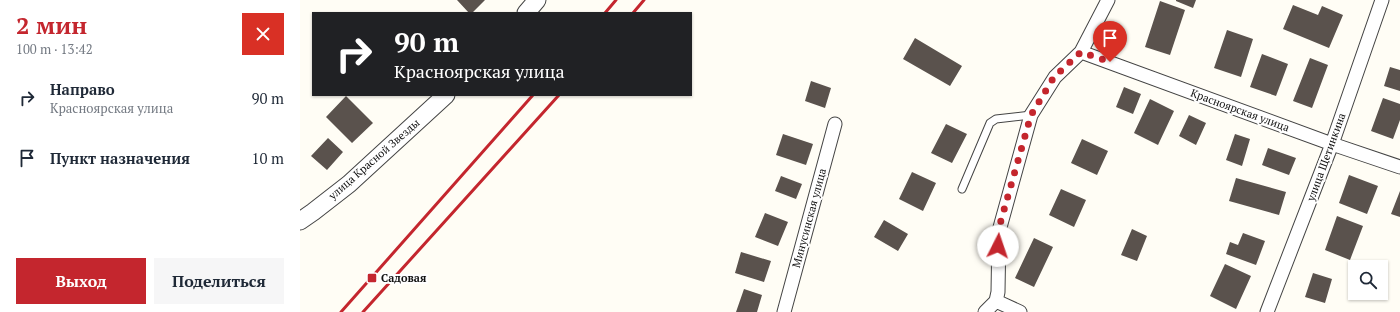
<!DOCTYPE html>
<html lang="ru">
<head>
<meta charset="utf-8">
<style>
  body { margin:0; font-family:"PT Serif",serif; background:#f6f6f7; color:#1f2937; height:100vh; display:flex; flex-direction:column; font-size:15px; white-space:nowrap }
  * { box-sizing:border-box; margin:0 }
  p { font-size:13px; color:#747a83 }
  .icon { flex:none; width:22px; height:22px; fill:none; stroke:currentColor; stroke-width:2; stroke-linecap:round; stroke-linejoin:round }
  .map { position:relative; flex:1; overflow:hidden }
  .drawer { display:flex; flex-direction:column; background:#fff; width:300px }
  .drawer>* { flex:none }
  .top-card { position:absolute; left:12px; top:12px; width:380px; height:84px; border-radius:0px; box-shadow:0 1px 3px #0004; background:#202124; color:#fff; overflow:hidden }
  .fabs { position:absolute; left:1048px; top:260px; display:grid; gap:8px }
  .fabs a { display:grid; place-items:center; width:40px; height:40px; border-radius:0px; background:#fff; box-shadow:0 1px 3px #0004; font-size:20px }
  .pin { position:absolute; display:grid; place-items:center; width:34px; height:34px; color:#fff; margin:-41px -17px; border-radius:50% 50% 50% 0; rotate:-45deg; box-shadow:0 0 4px #0007 }
  .pin .icon { rotate:45deg }
  .me { position:absolute; width:44px; margin:-22px; rotate:4deg; stroke-linejoin:round; filter:drop-shadow(0 0 3px #0008) }
  .turn { display:flex; align-items:center; gap:14px; height:84px; padding:0 16px; font-size:18px }
  .turn .icon { width:52px; height:52px; stroke-width:2.5 }
  .turn b { display:block; font-size:28px; line-height:34px }
  .round { display:grid; place-items:center; flex:none; width:42px; height:42px; border-radius:0px; background:#f6f6f7 }
  .overview { display:flex; align-items:center; justify-content:space-between; height:68px; padding:0 16px }
  h1 { font-size:24px; font-weight:700; line-height:30px; color:#c4262e }
  .cta { display:flex; gap:8px; margin-top:auto; padding:8px 16px }
  .cta a { flex:1; height:46px; border-radius:0px; background:#c4262e; color:#fff; font-size:16px; font-weight:700; line-height:46px; text-align:center }
  .cta a+a { background:#f6f6f7; color:#1f2937 }
  ul { padding:0; list-style:none }
  li { display:flex; align-items:center; gap:12px; height:60px; padding:0 16px }
  li div { flex:1 }
  li b { display:block; font-size:15px }
  li em { font-style:normal }
  main { display:flex; flex:1; min-height:0 }
  .map>svg:first-child { display:block }
  .building { fill:#5a524d }
  .lines { fill:none; stroke-linecap:round; stroke-linejoin:round }
  .service-casing { stroke:#444; stroke-width:9 }
  .minor-casing { stroke:#444; stroke-width:15 }
  .tertiary-casing { stroke:#444; stroke-width:19 }
  .service { stroke:#fff; stroke-width:7 }
  .minor { stroke:#fff; stroke-width:13 }
  .tertiary { stroke:#fff; stroke-width:17 }
  .rail { stroke:#c4262e; stroke-width:3 }
  .route { stroke:#c4262e; stroke-width:7; stroke-dasharray:0 12.6 }
  .poi-dot { fill:#c4262e; stroke:#fff; stroke-width:1.5 }
  .labels { text-anchor:middle; stroke-width:4; stroke-linejoin:round; paint-order:stroke }
  .street-label { font-size:11px; fill:#111; stroke:#fff }
  .poi-label { font-size:11px; font-weight:bold; fill:#111; stroke:#fff; text-anchor:start }
</style>
</head>
<body>
<main>
<section class="drawer">
<div class="overview"><div><h1>2 мин</h1><p>100 m · 13:42</p></div><a class="round" style="background:#d93025;color:#fff"><svg class="icon" aria-label="close" viewBox="0 0 24 24"><path d="M6 6l12 12M18 6L6 18"/></svg></a></div>
<ul>
<li><svg class="icon" aria-label="right" viewBox="0 0 24 24"><path d="M7 20v-9h11M14 6l5 5-5 5"/></svg><div><b>Направо</b><p>Красноярская улица</p></div><em>90 m</em></li>
<li><svg class="icon" aria-label="arrive" viewBox="0 0 24 24"><path d="M6 21V4h12l-3 4 3 4H6"/></svg><div><b>Пункт назначения</b></div><em>10 m</em></li>
</ul>
<div class="cta"><a>Выход</a><a>Поделиться</a></div>
</section>
<div class="map">
<svg width="1100" height="312" viewBox="0 0 1100 312">
  <rect width="100%" height="100%" fill="#fffdf5"/>
  <!-- building -->
  <path class="building" d="M157 0H185L172 13H169Z
    M876 0H896L893 8 876 1Z
    M860 1 885 10 870 55 845 47Z
    M993 5 1018 15 1022 6 1043 15 1029 48 983 29Z
    M927 30 953 39 941 77 914 68Z
    M615 38 662 66 650 86 603 59Z
    M962 54 988 64 976 96 950 87Z
    M1010 58 1028 65 1012 108 993 101Z
    M1090 67 1100 70V91L1084 86Z
    M511 81 531 88 525 108 505 101Z
    M824 87 841 94 833 114 816 107Z
    M46 96 73 123 52 143 26 117Z
    M1083 98 1100 104V120L1093 139 1071 131Z
    M850 99 874 111 858 145 834 133Z
    M889 115 906 123 896 145 879 136Z
    M646 124 667 134 652 163 631 153Z
    M483 134 513 144 506 165 476 155Z
    M935 134 950 139 942 166 926 160Z
    M28 138 43 152 27 170 11 156Z
    M782 139 808 151 797 175 771 163Z
    M968 148 996 158 989 175 962 165Z
    M612 172 636 183 623 211 599 199Z
    M1049 175 1078 186 1067 214 1039 203Z
    M481 176 502 184 496 199 475 191Z
    M936 178 986 192 979 215 929 201Z
    M761 189 786 200 774 227 749 215Z
    M1100 191V217L1091 214Z
    M465 213 488 222 478 246 455 237Z
    M1037 216 1063 226 1050 260 1025 250Z
    M584 220 608 234 598 251 574 237Z
    M832 229 847 236 837 261 821 255Z
    M943 233 965 241 956 265 926 254 930 242 938 245Z
    M734 238 753 247 734 287 715 278Z
    M441 252 471 261 464 282 435 273Z
    M925 264 951 276 936 309 910 296Z
    M1013 273 1032 279 1025 303 1005 297Z
    M444 289 462 295 457 312H436Z"/>
  <g class="lines">
    <!-- service casing -->
    <g class="service-casing">
      <path id="service" d="M662 189 690 123 696 119 731 115"/>
    </g>
    <!-- minor casing -->
    <g class="minor-casing">
      <path id="minor" d="M781 52 1032 144 1100 167
        M696 301 720 312
        M484 312 535 124
        M685 312 696 301 698 292 699 231 731 115 755 77 781 52 808 0
        M967 312 1032 144 1082 0"/>
    </g>
    <!-- tertiary casing -->
    <g class="tertiary-casing">
      <path id="tertiary" d="M226 13 237 0
        M0 221 13 212 49 184 146 95"/>
    </g>
    <!-- service -->
    <use href="#service" class="service"/>
    <!-- minor -->
    <use href="#minor" class="minor"/>
    <!-- tertiary -->
    <use href="#tertiary" class="tertiary"/>
    <!-- rail -->
    <path class="rail" d="M305 13 316 0
      M333 13 344 0
      M41 312 233 95
      M63 312 259 95"/>
  </g>
  <g class="lines">
    <!-- route -->
    <path class="route" d="M698 246V231L731 115 754 77 781 52 810 62"/>
  </g>
  <!-- markers -->
  <rect class="poi-dot" x="67" y="273" width="10" height="10" rx="2"/>
  <g class="labels">
    <!-- street labels -->
    <g class="street-label">
      <text transform="translate(940 110) rotate(20)" y="4">Красноярская улица</text>
      <text transform="translate(1026 157) rotate(-70)" y="4">улица Щетинкина</text>
      <text transform="translate(74 159) rotate(-41)" y="4">улица Красной Звезды</text>
      <text transform="translate(509 218) rotate(-75)" y="4">Минусинская улица</text>
    </g>
    <!-- poi labels -->
    <g class="poi-label">
      <text x="81" y="282">Садовая</text>
    </g>
  </g>
</svg>
<div class="fabs">
<a><svg class="icon" aria-label="search" viewBox="0 0 24 24"><circle cx="10" cy="10" r="6"/><path d="M15 15l6 6"/></svg></a>
</div>
<div class="pin" style="left:810px;top:62px;background:#d93025"><svg class="icon" aria-label="arrive" viewBox="0 0 24 24"><path d="M6 21V4h12l-3 4 3 4H6"/></svg></div>
<svg class="me" style="left:698px;top:246px" viewBox="-20 -20 40 40"><circle r="19" fill="#fff"/><path d="M0-13L10 11 0 6-10 11z" fill="#c4262e"/></svg>
<div class="top-card">
<div class="turn"><svg class="icon" aria-label="right" viewBox="0 0 24 24"><path d="M7 20v-9h11M14 6l5 5-5 5"/></svg><div><b>90 m</b>Красноярская улица</div></div>
</div>
</div>
</main>
</body>
</html>
